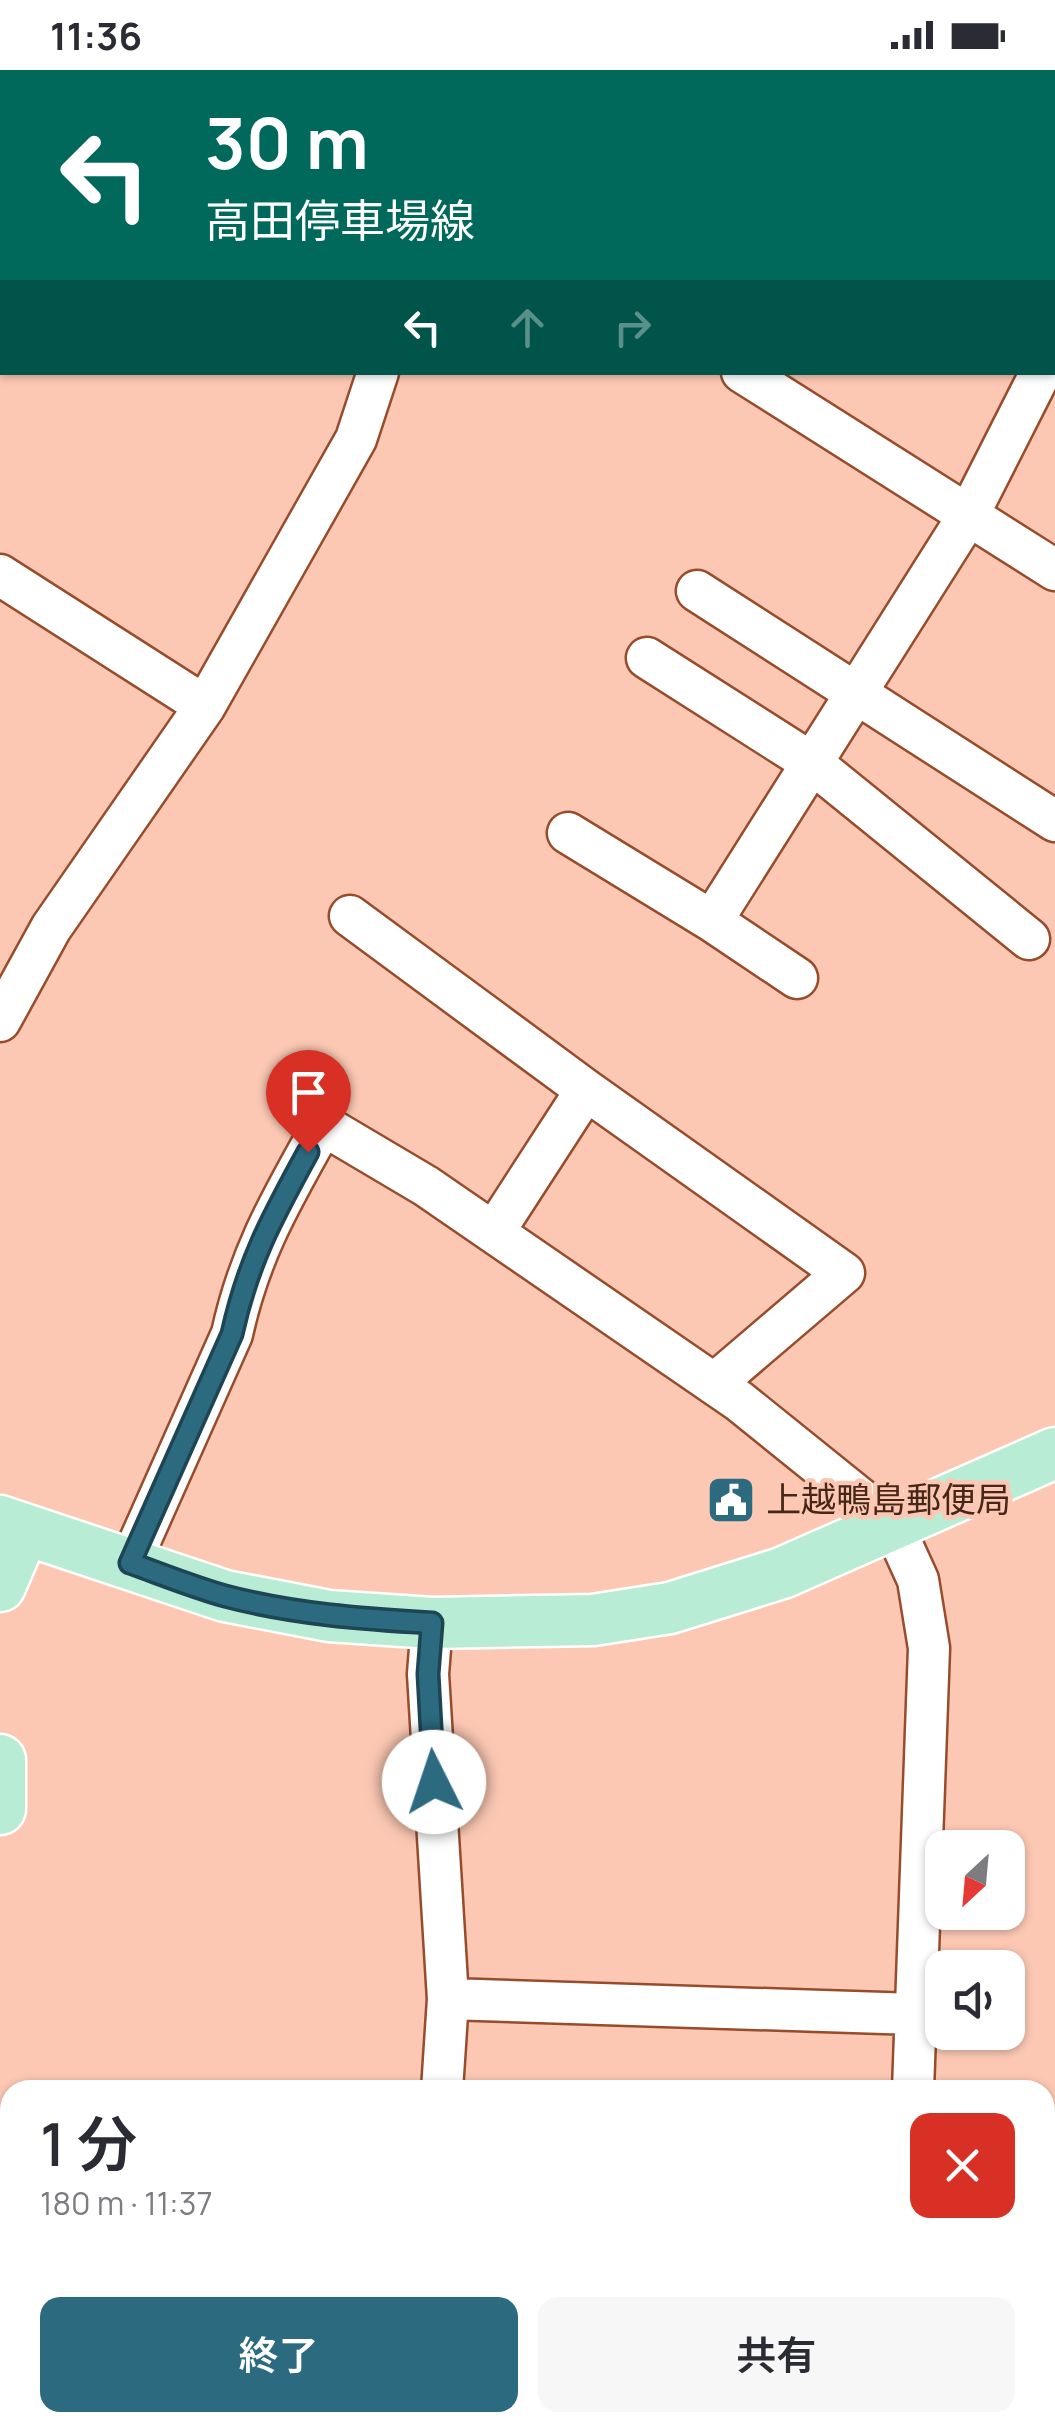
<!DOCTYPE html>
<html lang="ja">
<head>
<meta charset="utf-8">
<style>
  body { margin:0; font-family:Manrope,"Noto Sans JP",sans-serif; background:#f7f7f7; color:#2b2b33; height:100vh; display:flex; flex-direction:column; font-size:38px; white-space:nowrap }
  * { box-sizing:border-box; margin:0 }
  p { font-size:32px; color:#7c7c81 }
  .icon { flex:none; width:55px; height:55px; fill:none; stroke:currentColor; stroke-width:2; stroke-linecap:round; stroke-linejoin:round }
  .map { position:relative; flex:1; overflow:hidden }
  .sheet { position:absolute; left:0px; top:2010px; width:1055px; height:352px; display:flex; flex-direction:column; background:#fff; border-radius:30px 30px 0 0; box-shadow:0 2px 8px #0004 }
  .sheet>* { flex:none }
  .banner { position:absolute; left:0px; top:0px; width:1055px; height:305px; box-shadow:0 2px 8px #0004; background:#00695c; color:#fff; overflow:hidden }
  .needle { width:65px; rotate:206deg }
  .fabs { position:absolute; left:925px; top:1760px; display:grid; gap:20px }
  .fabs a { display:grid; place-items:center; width:100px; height:100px; border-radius:20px; background:#fff; box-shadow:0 2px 8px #0004; font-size:50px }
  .pin { position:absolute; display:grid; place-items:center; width:85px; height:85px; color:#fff; margin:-102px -42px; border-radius:50% 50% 50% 0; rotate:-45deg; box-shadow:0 0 10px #0007 }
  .pin .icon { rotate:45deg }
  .me { position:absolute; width:110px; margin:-55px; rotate:356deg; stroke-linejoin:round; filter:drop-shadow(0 0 8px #0008) }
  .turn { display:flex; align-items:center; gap:35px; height:210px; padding:0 40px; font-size:45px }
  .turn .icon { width:130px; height:130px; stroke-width:2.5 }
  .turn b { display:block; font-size:70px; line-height:85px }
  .lanes { display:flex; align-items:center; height:95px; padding:0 40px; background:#0003; justify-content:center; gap:50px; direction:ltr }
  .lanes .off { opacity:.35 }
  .round { display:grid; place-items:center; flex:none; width:105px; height:105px; border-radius:20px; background:#f7f7f7 }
  .headline { display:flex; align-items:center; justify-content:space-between; height:170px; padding:0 40px }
  h1 { font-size:60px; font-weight:600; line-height:75px }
  .action { display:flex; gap:20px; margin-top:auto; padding:20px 40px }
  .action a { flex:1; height:115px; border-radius:20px; background:#2c6a80; color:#fff; font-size:40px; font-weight:600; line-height:115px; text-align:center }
  .action a+a { background:#f7f7f7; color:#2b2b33 }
  .status { display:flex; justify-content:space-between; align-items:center; height:70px; padding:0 50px; background:#fff; direction:ltr }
  .status svg { height:28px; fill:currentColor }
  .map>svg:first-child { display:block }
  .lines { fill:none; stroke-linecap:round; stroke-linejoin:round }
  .stream { stroke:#56adcb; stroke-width:10 }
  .minor-casing { stroke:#974c2c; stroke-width:45 }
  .major-casing { stroke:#fff; stroke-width:55 }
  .minor { stroke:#fff; stroke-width:40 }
  .major { stroke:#b9ecd5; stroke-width:50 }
  .route-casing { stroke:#1d4553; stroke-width:25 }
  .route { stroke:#2c6a80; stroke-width:18 }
  .labels { text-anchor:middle; stroke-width:9; stroke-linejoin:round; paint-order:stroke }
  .poi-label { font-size:35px; fill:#462618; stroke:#fcc8b3; text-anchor:start }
</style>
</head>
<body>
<div class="status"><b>11:36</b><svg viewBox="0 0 49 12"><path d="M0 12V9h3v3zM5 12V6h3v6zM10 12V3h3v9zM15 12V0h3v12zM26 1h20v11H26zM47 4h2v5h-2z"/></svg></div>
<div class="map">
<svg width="1055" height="2361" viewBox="0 0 1055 2361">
  <rect width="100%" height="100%" fill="#fcc8b3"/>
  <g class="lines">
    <!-- stream -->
    <path class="stream" d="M469 2 470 0"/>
    <!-- minor casing -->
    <g class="minor-casing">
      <path id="minor" d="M403 0 417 2
        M814 0 816 2
        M1052 166 1055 167
        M0 180H2
        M1052 268 1055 260
        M742 302 1055 500
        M0 505 205 636
        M697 521 1055 751
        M647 588 812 693 1029 869
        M568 763 712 851 968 446 1041 302
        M350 846 586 1020
        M712 851 797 908
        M0 951 51 858 205 636 356 369 378 302
        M494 1162 586 1020 844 1203 714 1314
        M130 1493 232 1264C250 1181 283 1127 323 1055L426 1116 739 1331 893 1455 918 1510 929 1578 913 2020
        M432 1553 428 1604 448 1929 442 2020
        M448 1929 915 1944
        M1045 2197 1055 2198
        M797 2352 1055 2360
        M575 2361V2352"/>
    </g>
    <!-- major casing -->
    <g class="major-casing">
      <path id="major" d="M0 1451 225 1526 329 1546 432 1553 593 1550 670 1538 782 1503 1055 1383
        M0 1516 24 1460
        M0 1690V1739
        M0 2262 10 2307
        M20 2352 22 2361"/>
    </g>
    <!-- minor -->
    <use href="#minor" class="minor"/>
    <!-- major -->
    <use href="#major" class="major"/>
  </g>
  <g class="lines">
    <!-- route casing -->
    <g class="route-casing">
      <path id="route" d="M308 1082C273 1146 248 1191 232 1264L130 1493C161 1504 193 1517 225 1526 293 1544 362 1549 432 1553L428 1604 434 1712"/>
    </g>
    <!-- route -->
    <use href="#route" class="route"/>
  </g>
  <!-- icons -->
  <defs>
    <g id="civic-square" transform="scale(2.5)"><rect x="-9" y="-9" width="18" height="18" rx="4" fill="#2c6a80" stroke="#fcc8b3"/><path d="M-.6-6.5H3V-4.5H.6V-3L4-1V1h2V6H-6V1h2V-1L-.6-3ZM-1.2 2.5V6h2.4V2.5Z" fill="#fff"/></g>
  </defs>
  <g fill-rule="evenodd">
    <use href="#civic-square" x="731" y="1430"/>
  </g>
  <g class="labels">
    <!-- poi labels -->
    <g class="poi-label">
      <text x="766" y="1442">上越鴨島郵便局</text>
    </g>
  </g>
</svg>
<div class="fabs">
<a><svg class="needle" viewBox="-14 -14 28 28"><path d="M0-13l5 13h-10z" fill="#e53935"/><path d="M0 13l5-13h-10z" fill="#7c7c81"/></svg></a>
<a><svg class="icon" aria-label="sound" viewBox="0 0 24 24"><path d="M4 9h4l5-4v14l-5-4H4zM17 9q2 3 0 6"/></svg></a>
</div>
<div class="pin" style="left:308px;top:1082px;background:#d93025"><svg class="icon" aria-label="arrive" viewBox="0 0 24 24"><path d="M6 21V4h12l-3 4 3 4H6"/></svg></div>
<svg class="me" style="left:434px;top:1712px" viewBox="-20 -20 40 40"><circle r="19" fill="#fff"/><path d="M0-13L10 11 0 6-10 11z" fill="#2c6a80"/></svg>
<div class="banner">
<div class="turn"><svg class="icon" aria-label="left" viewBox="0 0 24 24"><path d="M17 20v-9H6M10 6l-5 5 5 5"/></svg><div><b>30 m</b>高田停車場線</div></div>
<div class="lanes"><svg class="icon" aria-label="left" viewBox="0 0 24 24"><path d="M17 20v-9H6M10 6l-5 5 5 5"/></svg><svg class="icon off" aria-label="ahead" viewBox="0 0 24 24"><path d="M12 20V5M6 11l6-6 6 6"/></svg><svg class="icon off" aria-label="right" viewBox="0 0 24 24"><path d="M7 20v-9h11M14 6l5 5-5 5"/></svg></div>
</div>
<section class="sheet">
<div class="headline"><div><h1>1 分</h1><p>180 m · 11:37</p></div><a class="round" style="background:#d93025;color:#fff"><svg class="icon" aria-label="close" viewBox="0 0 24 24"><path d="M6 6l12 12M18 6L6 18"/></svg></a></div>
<div class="action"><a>終了</a><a>共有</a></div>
</section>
</div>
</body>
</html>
